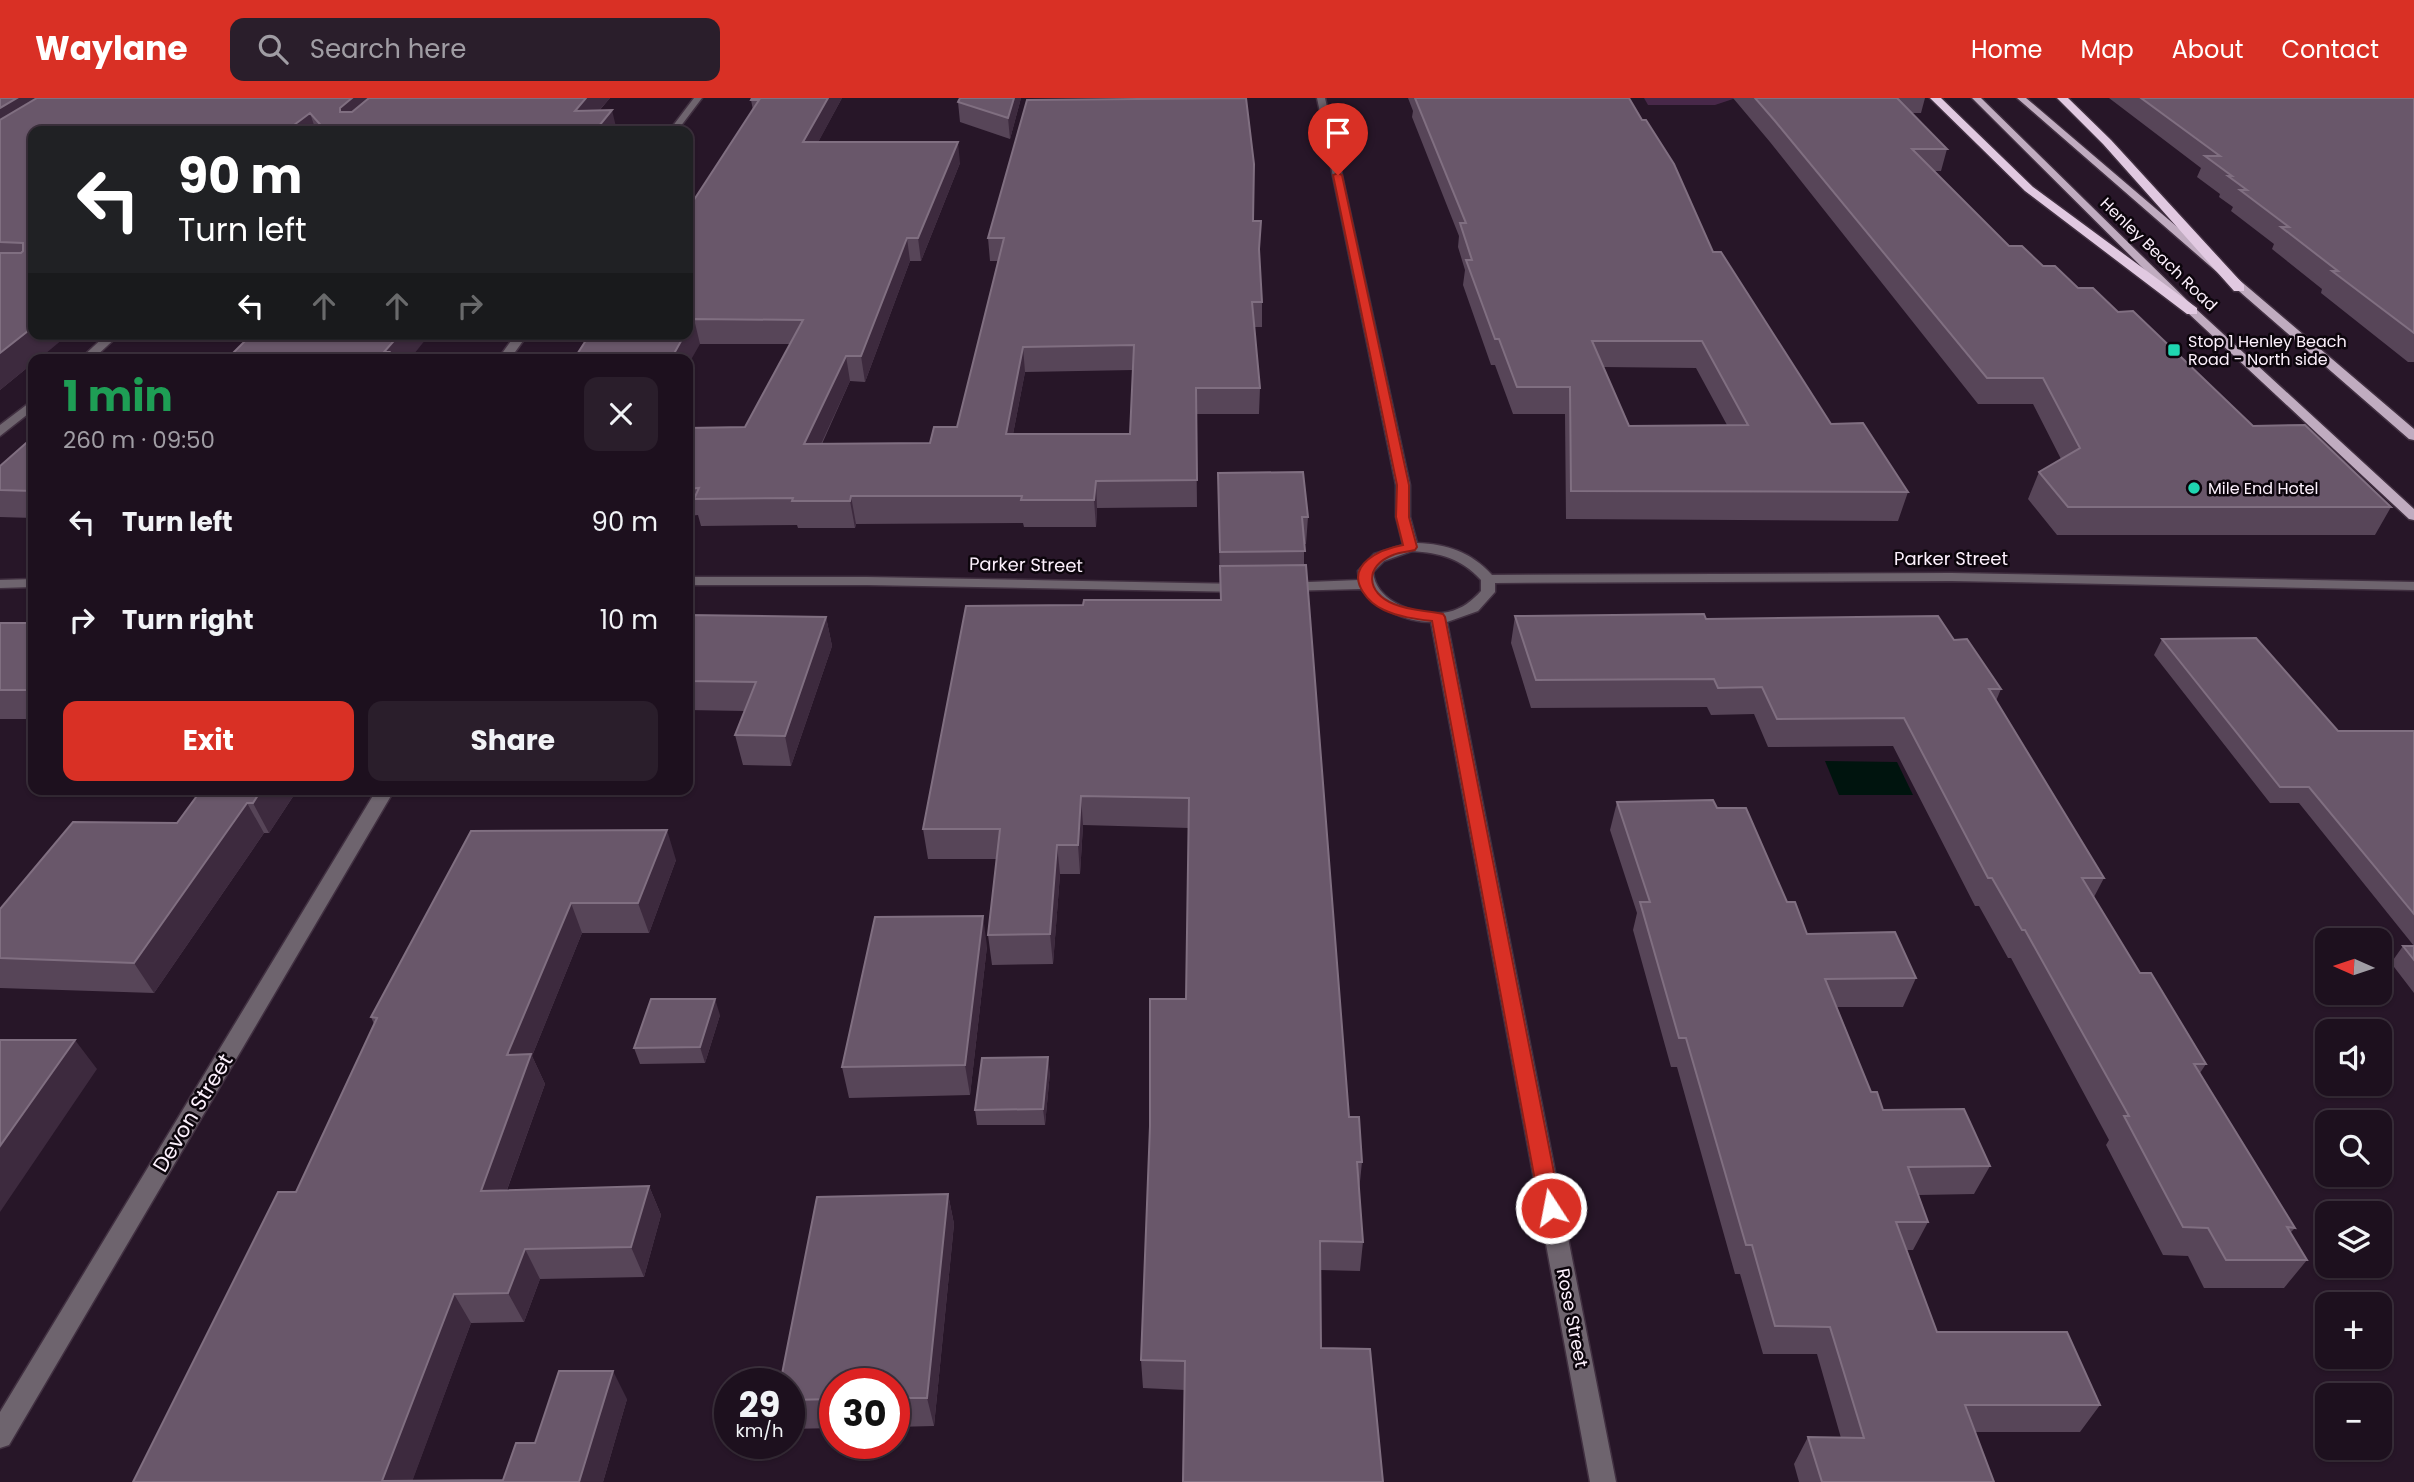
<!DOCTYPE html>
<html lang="en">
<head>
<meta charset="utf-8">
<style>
  body { margin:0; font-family:Poppins,sans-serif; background:#2a1e2b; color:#f1f3f6; height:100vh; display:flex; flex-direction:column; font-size:26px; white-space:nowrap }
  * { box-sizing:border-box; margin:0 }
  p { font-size:23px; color:#a09da4 }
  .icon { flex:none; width:38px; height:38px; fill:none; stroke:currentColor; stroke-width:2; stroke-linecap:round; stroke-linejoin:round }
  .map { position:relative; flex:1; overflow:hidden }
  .drawer { position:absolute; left:28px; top:256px; width:665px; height:441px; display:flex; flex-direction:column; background:#1d101e; border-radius:14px; box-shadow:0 2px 5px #0004,0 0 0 2px #3b303c }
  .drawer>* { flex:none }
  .banner { position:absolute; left:28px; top:28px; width:665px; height:214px; border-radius:14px; box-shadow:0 2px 5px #0004,0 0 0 2px #3b303c; background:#202124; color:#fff; overflow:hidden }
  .needle { width:46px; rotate:273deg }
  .fabs { position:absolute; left:2315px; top:830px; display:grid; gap:14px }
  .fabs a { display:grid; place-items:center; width:77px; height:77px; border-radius:14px; background:#1d101e; box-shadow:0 2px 5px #0004,0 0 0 2px #3b303c; font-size:35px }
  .speed { position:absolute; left:714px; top:1270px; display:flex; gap:14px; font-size:35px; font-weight:700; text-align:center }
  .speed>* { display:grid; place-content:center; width:91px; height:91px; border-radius:50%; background:#1d101e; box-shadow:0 2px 5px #0004,0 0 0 2px #3b303c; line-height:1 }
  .speed small { font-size:18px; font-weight:400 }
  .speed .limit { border:10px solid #d22; background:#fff; color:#111 }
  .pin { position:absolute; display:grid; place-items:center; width:60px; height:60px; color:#fff; margin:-72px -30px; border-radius:50% 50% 50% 0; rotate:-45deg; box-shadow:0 0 7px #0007 }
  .pin .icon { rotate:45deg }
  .me { position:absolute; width:77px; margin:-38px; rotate:349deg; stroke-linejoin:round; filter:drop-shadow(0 0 5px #0008) }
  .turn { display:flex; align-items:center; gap:24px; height:147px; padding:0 35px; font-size:32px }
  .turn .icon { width:91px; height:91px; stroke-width:2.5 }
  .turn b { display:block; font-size:49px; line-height:60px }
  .lanes { display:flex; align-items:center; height:66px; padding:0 35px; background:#0003; justify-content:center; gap:35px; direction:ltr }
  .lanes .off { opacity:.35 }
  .round { display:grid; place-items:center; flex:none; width:74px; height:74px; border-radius:14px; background:#2a1e2b }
  .headline { display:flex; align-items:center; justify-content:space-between; height:119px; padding:0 35px }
  h1 { font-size:42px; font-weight:700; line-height:52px; color:#1e9e55 }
  .action { display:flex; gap:14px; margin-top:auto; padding:14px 35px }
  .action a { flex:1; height:80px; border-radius:14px; background:#d93025; color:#fff; font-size:28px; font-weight:700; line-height:80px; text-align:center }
  .action a+a { background:#2a1e2b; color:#f1f3f6 }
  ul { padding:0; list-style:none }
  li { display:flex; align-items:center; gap:21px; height:98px; padding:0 35px }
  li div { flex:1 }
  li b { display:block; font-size:26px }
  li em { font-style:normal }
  header { display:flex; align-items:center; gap:42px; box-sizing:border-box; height:98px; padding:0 35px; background:#d93025; color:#fff }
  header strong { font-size:33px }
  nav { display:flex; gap:38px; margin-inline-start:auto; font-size:24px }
  .search { width:490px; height:63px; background:#2a1e2b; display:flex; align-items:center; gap:18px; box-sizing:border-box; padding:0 24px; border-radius:14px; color:#a09da4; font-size:26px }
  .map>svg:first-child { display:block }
  .green { fill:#482849 }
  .water { fill:#00140e }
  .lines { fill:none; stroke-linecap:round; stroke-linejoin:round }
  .minor-casing { stroke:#413041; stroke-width:3 }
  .major-casing { stroke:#413041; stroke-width:3 }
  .highway-casing { stroke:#413041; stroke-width:3 }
  .minor { fill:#6e646e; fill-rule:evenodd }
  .major { fill:#c0acc0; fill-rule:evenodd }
  .highway { fill:#e1c9e1; fill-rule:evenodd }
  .wall { fill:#574558; fill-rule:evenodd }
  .shaded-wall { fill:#3d2a3e }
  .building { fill:#69576a; stroke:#806f81; stroke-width:2; fill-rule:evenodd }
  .route { fill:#d93025; stroke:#8d1f18; stroke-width:2 }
  .poi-dot { fill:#1fd5b0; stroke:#0c050c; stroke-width:2.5 }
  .labels { text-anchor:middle; stroke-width:5; stroke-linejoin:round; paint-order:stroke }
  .far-street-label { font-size:16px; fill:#fcf0fc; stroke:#0c050c }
  .far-poi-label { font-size:16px; fill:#fcf0fc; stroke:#0c050c; text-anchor:start }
  .street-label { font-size:18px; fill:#fcf0fc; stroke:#0c050c }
  .near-street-label { font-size:21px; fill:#fcf0fc; stroke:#0c050c }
</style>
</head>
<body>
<header>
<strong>Waylane</strong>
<div class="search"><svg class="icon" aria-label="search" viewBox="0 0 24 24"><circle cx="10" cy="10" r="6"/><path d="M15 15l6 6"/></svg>Search here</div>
<nav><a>Home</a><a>Map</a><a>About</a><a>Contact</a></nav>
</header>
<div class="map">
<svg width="2414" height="1384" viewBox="0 0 2414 1384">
  <rect width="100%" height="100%" fill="#271628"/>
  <!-- green -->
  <path class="green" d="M1644 0H1736L1715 7H1648Z"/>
  <!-- water -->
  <path class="water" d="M1825 663 1897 664 1913 697H1839Z"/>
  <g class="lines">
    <!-- minor casing -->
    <g class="minor-casing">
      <path id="minor" d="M694 0H702L677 33H669Z
        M1317 0H1325L1410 387V419L1417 445C1447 446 1471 454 1492 477L1951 475 2414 484V492L1951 483 1495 485V494L1478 513 1447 524 1616 1384H1590L1431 524C1404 524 1379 510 1361 491L1284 493 1277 489 1284 485 1359 482 1358 473 1374 456 1403 447 1396 419V387ZM1412 453C1440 455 1461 460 1481 482V493C1472 503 1462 511 1448 514 1420 520 1376 505 1373 474L1384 463Z
        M107 236H120L93 261H80Z
        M516 236H528L510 261H498Z
        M33 302V312L0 338V327Z
        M688 479H867L1242 486 1249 490 1242 494 867 487H688Z
        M33 481V489L0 490V482Z
        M377 691H395L9 1347 0 1350V1314Z"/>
    </g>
    <!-- major casing -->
    <g class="major-casing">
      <path id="major" d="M1972 0H1981L2196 211 2414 411V422L2409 421 2188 215Z
        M2017 0H2026L2414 331V342L2409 341Z"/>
    </g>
    <!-- highway casing -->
    <g class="highway-casing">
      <path id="highway" d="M1930 0H1941L2033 89 2197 210V216H2187L2025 93Z
        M2057 0H2068L2111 42 2244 187V193H2234L2103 46Z"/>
    </g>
    <!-- minor -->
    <use href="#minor" class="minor"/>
    <!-- major -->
    <use href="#major" class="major"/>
    <!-- highway -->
    <use href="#highway" class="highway"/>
  </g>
  <!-- wall -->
  <path class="wall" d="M0 0H610L599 13 617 33H33V265L0 292Z
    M842 0 818 44 960 65 921 163H910L865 284 850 283 822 346 930 345 957 329 998 163H990L988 140 1253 123 1260 146 1259 159 1262 204V229H1254L1260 290 1259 316H1196L1197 409 1097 410 1096 429H1024L1023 425 856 426 855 430H798L797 427 701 428 698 417 688 418V330L745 329 790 246H700L688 236 753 12 751 2ZM1133 272 1130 336H1013L1025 274Z
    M1021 0 1010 41 960 24 958 4Z
    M1408 0H1629L1713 154 1831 326 1908 394 1898 423 1566 421 1565 316H1513L1495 267H1491L1463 187 1465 172 1458 149 1459 138 1412 19 1413 13ZM1603 269 1696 270 1727 327 1629 328Z
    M1733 0H1925L1921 15H1912L1947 51 1941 73H1934L2009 148 2118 214 2253 328 2391 409 2375 437H2057L2028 401 2039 374 2061 361 2033 306H1978L1770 44Z
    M2109 0H2414V264H2408L2321 195 2322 191 2272 151 2274 146 2231 113 2233 109 2219 99 2220 96 2197 79 2201 70Z
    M33 339V420L0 419V368Z
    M1218 375 1308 419 1306 446H1304V467L1349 1019 1362 1064 1359 1093 1363 1144 1360 1173 1320 1172 1185 1292 1143 1290 1141 1262 1186 901 1189 730 1083 727 1080 776H1060L1053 866 992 867 988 837 997 761H928L923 731 1083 507 1220 502Z
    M688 517 826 519 832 548 791 668 743 667 735 637 745 613 688 612Z
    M1515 518 1706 521 1954 542 2001 591 1996 603 2104 780 2094 799 2140 875 2206 966 2200 975 2295 1130 2290 1135 2307 1162 2284 1190H2204L2188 1158 2163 1157 2106 1047 2109 1042 2011 860H2008L1979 808H1975L1893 648 1768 649 1754 616 1711 617 1707 609 1531 610 1511 545Z
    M0 525H33V621H0Z
    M2162 541 2338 633H2414V848L2299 705H2270L2154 557Z
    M202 691H298L269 735H264L154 895 0 890V811L177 725Z
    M1617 704 1717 710 1787 804 1807 836 1916 880 1903 909H1837L1871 994 1883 1012 1990 1068 1974 1096 1919 1097 1928 1124 1913 1152H1907L1937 1234 2100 1307 2080 1334H1975L1994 1384H1799L1794 1366 1808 1339 1841 1340 1817 1256H1763L1740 1176H1735L1677 969H1671L1633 832 1637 815 1610 732Z
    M471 733 676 762 649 835H582L532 958 545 986 507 1092 649 1088 661 1117 644 1179 540 1181 524 1224 471 1225 412 1383 503 1382 627 1301 603 1384H133L296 1094 374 926 371 919Z
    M987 848 970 997 849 1000 842 969Z
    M2403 848H2414V895L2391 865Z
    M720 917 705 965 640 966 634 950Z
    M1050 974 1045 1027H977L975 1012Z
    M948 1096 954 1126 934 1328 894 1329V1286H835V1330L789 1331V1286Z"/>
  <!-- shaded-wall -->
  <path class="shaded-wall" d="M17 0H62L0 37V10Z
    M352 0H383L347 31 340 14V10Z
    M586 0H610L581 33 575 13Z
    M828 0H842L807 65 803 44Z
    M1014 0H1021L1010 41 1008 20Z
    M612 12 617 33H595Z
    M310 15 316 33H286Z
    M958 44 960 65 921 163 918 140Z
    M907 140 910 163 865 284 861 258Z
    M694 221 700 246 688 267V261H671L685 236H688V232Z
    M33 229V236H69L39 261H33V265L0 292V255Z
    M400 236H430L410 261H383L384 254Z
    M1023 249 1025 274 1008 362 1006 336Z
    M846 258 850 283 809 372 804 346Z
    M1096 383 1097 410 1096 429 1094 402Z
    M851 398 856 426 855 430 850 403Z
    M826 519 832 548 791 668 785 638Z
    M262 691H298L269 735 253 705Z
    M1081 698 1083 727 1080 776 1078 747Z
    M247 705 264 735 154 895 134 865Z
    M667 732 676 762 649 835 638 805Z
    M1057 747 1060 776 1053 866 1050 836Z
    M571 805 582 835 532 958 545 986 496 1122 481 1093 507 957Z
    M983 818 987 848 970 997 965 967Z
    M715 901 720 917 705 965 700 949Z
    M75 942 97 971 0 1114V1048Z
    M1048 959 1050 974 1045 1027 1043 1011Z
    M649 1088 661 1117 644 1179 631 1149Z
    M948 1096 954 1126 934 1328 927 1300Z
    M525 1151 540 1181 524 1224 508 1195Z
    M454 1196 471 1225 412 1384 382 1383Z
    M613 1273 627 1301 603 1384H579Z"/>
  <!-- building -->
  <path class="building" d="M0 0H17L0 10Z
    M37 0H352L340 10V14H352L369 0H586L575 13 612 12 595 33H326L310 15 286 33H33V229L0 255V155H21L23 153V145L0 144V22Z
    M752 0H828L803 44H958L918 140H907L861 258H846L804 346 930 345 934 329H957L1004 140H988L1027 2 1246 0 1254 66 1253 123H1261L1259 151 1262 204H1252L1260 290H1196L1197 382 1096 383 1094 402H1021L1022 398H851L850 403H792L793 400 694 401 699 390 688 391V330L745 329 803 222 694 221 688 232V111L759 2H751ZM1134 247 1130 336H1006L1023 249Z
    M960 0H1014L1008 20 958 4Z
    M1415 0H1629L1642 22H1646L1674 66 1713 154H1721L1831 326 1863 325 1908 394 1571 393 1570 289H1517L1499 241H1495L1466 162H1472L1460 125H1466ZM1592 243H1702L1748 327 1629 328Z
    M1755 0H1897L1947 51H1912L2009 148H2022L2043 168H2055L2078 190H2093L2118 214 2133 213 2253 328 2305 327 2391 409H2068L2039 374 2080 350 2043 280H1987L1775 23Z
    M2141 0H2414V235L2332 173H2338L2281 129H2289L2240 92H2247L2228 78H2232L2205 58H2220Z
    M252 236H400L384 254H389L383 261H227Z
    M590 236H685L671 261H574Z
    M33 339V393L0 392V368Z
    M1303 374 1308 419H1302L1305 453 1220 454 1218 375Z
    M1306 467 1349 1019H1359L1362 1064H1357L1363 1144 1320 1143 1321 1250 1370 1251 1383 1384H1183L1185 1263 1141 1262 1150 1028V901H1186L1189 700 1081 698 1078 747H1057L1050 836 988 837 1000 731H923L966 508 1083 507 1084 502H1221L1220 468Z
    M1704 516 1706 521 1938 518 1954 542 1967 541 2001 591H1989L2104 780H2082L2140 875H2151L2206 966H2194L2295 1130 2287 1129 2307 1162H2226L2208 1130 2183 1129 2124 1018H2129L2025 832H2022L1992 780H1988L1904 620 1777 621 1762 589 1718 590 1714 581 1536 582 1515 518Z
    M688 517 826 519 785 638 735 637 756 584 688 583Z
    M0 525H33V592H0Z
    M2256 540 2338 633H2414V816L2309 689H2280L2162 541Z
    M202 691H262L253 705H247L134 865 0 860V811L73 724 177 725Z
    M1713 702 1717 710H1746L1787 804H1795L1807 836 1895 834 1916 880 1825 881 1871 994H1877L1883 1012 1964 1011 1990 1068 1908 1069 1928 1124H1896L1937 1234H2067L2100 1307H1965L1994 1384H1822L1808 1339 1864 1340 1830 1229 1775 1228 1752 1147H1746L1686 940H1679L1640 804H1650L1617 704Z
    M667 732 638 805H571L507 957 531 956 481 1093 649 1088 631 1149 525 1151 508 1195 454 1196 382 1383 503 1382 516 1345H535L559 1273H613L579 1384H133L278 1094H296L377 920 371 919 471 733Z
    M983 818 965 967 842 969 875 819Z
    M2403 848H2414V862Z
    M651 901H715L700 949 634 950Z
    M0 942H75L0 1048Z
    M1048 959 1043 1011 975 1012 982 960Z
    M948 1096 927 1300H894V1286H835V1301L789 1302V1286H780L817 1099Z"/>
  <!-- route -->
  <path class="route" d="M1338 75 1342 77 1409 387V419L1417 449 1415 452C1408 454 1400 454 1393 457 1364 468 1366 495 1394 506 1411 513 1426 512 1443 516L1445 519 1561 1110 1558 1116 1551 1119 1543 1116 1540 1110 1432 523C1415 521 1399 519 1384 512 1375 508 1368 502 1363 494 1345 466 1381 451 1403 447L1396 419 1397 387 1333 77Z"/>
  <!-- markers -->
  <g class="poi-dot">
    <rect x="2167" y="245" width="14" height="14" rx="3.5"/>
    <circle cx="2194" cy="390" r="7"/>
  </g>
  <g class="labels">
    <!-- far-street labels -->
    <g class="far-street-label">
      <text transform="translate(2159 156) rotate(44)" y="6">Henley Beach Road</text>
    </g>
    <!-- far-poi labels -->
    <g class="far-poi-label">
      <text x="2188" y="249">Stop 1 Henley Beach<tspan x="2188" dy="18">Road - North side</tspan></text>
      <text x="2208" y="396">Mile End Hotel</text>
    </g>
    <!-- street labels -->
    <g class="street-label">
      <text x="1951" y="467">Parker Street</text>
      <text transform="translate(1026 467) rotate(1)" y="6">Parker Street</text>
      <text transform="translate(1572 1220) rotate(79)" y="6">Rose Street</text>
    </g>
    <!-- near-street labels -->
    <g class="near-street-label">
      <text transform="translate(193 1015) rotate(-59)" y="7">Devon Street</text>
    </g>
  </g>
</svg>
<div class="fabs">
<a><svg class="needle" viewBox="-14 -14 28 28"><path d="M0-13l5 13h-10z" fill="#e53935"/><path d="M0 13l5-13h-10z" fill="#a09da4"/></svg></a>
<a><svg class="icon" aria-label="sound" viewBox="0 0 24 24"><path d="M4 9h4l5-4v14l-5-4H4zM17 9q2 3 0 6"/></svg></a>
<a><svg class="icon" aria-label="search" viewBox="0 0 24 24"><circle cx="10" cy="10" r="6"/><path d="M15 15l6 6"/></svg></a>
<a><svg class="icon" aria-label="layers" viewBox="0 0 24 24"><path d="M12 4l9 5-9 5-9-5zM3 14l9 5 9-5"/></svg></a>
<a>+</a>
<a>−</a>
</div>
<div class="speed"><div>29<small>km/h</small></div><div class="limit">30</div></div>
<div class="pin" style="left:1338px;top:77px;background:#d93025"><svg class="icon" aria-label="arrive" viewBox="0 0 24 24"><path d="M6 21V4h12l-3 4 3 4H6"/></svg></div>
<svg class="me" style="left:1551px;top:1110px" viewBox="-20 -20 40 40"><circle r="17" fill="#d93025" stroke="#fff" stroke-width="3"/><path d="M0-11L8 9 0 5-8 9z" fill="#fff"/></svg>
<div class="banner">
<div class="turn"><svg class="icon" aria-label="left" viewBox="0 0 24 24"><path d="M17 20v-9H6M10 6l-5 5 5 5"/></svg><div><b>90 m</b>Turn left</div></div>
<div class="lanes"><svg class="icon" aria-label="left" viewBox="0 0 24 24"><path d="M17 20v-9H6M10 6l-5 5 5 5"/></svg><svg class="icon off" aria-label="ahead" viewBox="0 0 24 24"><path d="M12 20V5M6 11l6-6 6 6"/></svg><svg class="icon off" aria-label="ahead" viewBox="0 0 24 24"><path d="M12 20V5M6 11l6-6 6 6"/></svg><svg class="icon off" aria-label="right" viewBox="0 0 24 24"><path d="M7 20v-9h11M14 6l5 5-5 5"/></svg></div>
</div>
<section class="drawer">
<div class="headline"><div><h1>1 min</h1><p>260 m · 09:50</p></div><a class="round"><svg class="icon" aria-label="close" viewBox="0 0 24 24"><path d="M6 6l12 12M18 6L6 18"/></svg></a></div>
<ul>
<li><svg class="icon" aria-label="left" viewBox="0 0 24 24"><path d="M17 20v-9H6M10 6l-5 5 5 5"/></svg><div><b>Turn left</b></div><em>90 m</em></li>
<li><svg class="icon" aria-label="right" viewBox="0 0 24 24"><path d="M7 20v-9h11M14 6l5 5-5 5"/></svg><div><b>Turn right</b></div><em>10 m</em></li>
</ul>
<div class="action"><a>Exit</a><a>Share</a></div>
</section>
</div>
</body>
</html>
